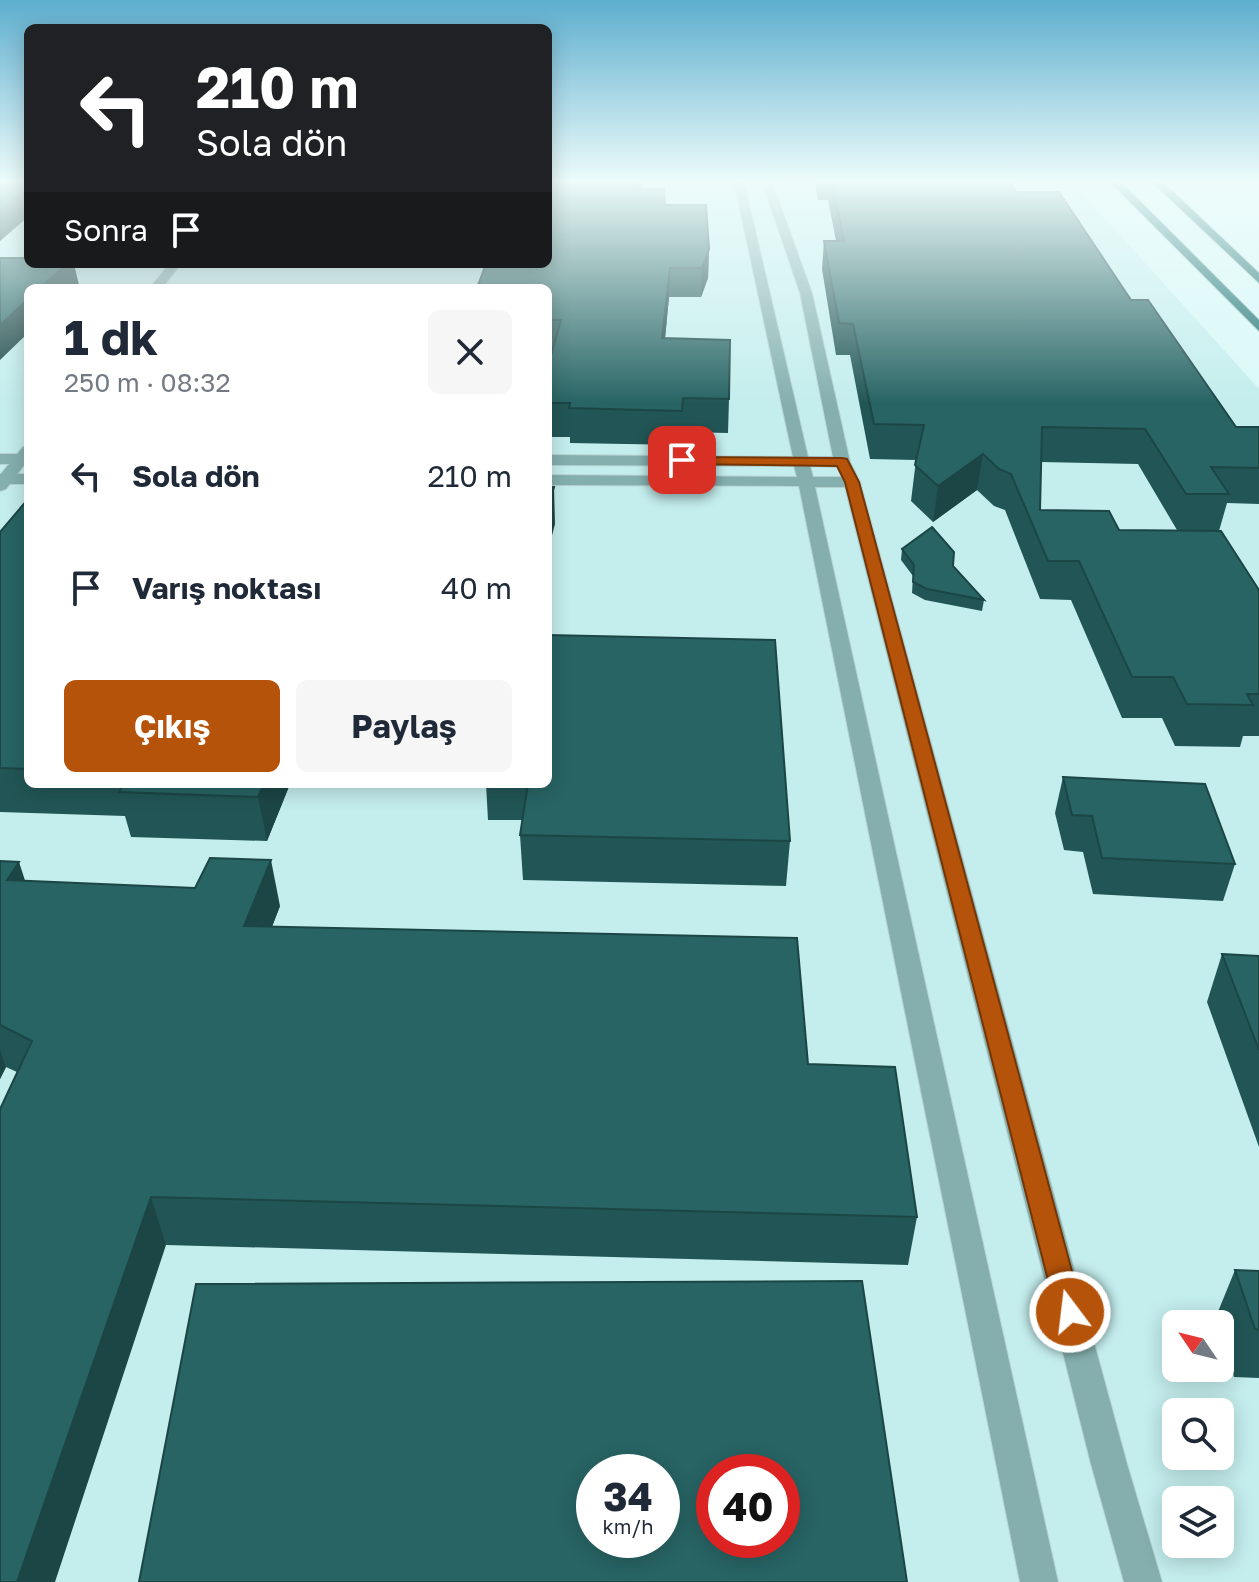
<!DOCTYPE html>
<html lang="tr">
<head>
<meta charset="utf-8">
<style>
  body { margin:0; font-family:"Golos Text",sans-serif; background:#f6f6f7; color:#1f2937; height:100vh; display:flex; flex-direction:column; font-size:30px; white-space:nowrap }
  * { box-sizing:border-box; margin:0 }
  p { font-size:26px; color:#747a83 }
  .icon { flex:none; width:44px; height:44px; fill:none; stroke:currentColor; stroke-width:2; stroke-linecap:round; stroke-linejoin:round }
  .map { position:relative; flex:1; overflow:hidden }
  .side { position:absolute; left:24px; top:284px; width:528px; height:504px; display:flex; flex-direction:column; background:#fff; border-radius:12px; box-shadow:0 4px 20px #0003 }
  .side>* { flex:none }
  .hud { position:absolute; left:24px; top:24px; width:528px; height:244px; border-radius:12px; box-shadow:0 4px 20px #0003; background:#202124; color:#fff; overflow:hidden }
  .needle { width:52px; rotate:305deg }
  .buttons { position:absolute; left:1162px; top:1310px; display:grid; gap:16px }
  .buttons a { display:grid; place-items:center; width:72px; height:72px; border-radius:12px; background:#fff; box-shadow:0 4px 20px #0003; font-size:40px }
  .speed { position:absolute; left:576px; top:1454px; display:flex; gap:16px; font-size:40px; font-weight:700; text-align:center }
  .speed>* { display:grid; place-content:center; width:104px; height:104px; border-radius:50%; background:#fff; box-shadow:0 4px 20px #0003; line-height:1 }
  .speed small { font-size:20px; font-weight:400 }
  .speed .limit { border:12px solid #d22; background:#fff; color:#111 }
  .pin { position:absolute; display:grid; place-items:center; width:68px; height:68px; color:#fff; margin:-34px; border-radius:16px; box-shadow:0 4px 12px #0006 }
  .me { position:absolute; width:88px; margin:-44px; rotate:345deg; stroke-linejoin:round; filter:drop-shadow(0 0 6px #0008) }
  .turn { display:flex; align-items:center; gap:28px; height:168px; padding:0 40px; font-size:36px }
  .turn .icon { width:104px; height:104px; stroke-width:2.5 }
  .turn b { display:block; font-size:56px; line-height:68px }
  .then { display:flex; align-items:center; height:76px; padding:0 40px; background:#0003; gap:16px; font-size:30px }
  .round { display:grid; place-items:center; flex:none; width:84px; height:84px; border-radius:12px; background:#f6f6f7 }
  .summary { display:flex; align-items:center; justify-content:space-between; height:136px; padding:0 40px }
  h1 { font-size:48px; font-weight:700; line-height:60px }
  .action { display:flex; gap:16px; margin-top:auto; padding:16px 40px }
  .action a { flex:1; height:92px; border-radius:12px; background:#b45309; color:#fff; font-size:32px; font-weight:700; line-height:92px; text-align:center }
  .action a+a { background:#f6f6f7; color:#1f2937 }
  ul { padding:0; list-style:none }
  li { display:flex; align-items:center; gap:24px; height:112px; padding:0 40px }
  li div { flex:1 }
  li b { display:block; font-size:30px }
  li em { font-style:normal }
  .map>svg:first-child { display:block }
  .built { fill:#c4eded; fill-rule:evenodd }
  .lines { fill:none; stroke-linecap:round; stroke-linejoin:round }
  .minor-casing { stroke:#b6d3d2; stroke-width:2 }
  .tertiary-casing { stroke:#b6d3d2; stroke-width:2 }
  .trunk-casing { stroke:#b6d3d2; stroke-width:2 }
  .minor { fill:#85afaf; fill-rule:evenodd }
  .tertiary { fill:#85afaf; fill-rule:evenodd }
  .trunk { fill:#166b6c; fill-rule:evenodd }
  .wall { fill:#225656 }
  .shaded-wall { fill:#1c4646 }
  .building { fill:#286464; stroke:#1c4646; stroke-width:2; fill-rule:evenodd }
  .route { fill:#b45309; stroke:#753606; stroke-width:2 }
</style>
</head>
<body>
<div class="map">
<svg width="1259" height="1582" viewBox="0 0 1259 1582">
  <rect width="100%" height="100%" fill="#d8f8f7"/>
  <!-- built -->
  <path class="built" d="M0 182H28V264H548V182H1072L1259 389V1582H0ZM28 288H548V784H28ZM1176 1324H1220V1368H1176ZM1176 1412H1220V1456H1176ZM594 1472H662V1540H594ZM714 1472H782V1540H714ZM1176 1500H1220V1544H1176Z"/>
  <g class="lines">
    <!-- minor casing -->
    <g class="minor-casing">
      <path id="minor" d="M169 264H181L162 288H150Z
        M28 445V460L6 489 0 491V475L23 447Z"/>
    </g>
    <!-- tertiary casing -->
    <g class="tertiary-casing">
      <path id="tertiary" d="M734 182H744L808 457H833L800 293 762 182H772L812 293 850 462 860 482 1127 1464 1162 1582H1124L1091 1464 845 487H815L1058 1582H1020L799 486 548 485V475L797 477 794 466 548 465V455L793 457ZM810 466 837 467 842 477H813Z
        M0 454H28V464H0Z
        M0 474H28V484H0Z"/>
    </g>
    <!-- trunk casing -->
    <g class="trunk-casing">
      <path id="trunk" d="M1110 182H1121L1259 320V331Z
        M1152 182H1163L1259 273V283Z"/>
    </g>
    <!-- minor -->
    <use href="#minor" class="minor"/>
    <!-- tertiary -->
    <use href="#tertiary" class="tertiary"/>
    <!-- trunk -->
    <use href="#trunk" class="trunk"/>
  </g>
  <!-- wall -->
  <path class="wall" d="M548 182H642L641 189 665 205 709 249 708 278 701 297H669L665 338 729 399 728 433 683 432 682 445 570 443V437H548V366L552 351H548Z
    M815 182H1010L1016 192 1131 300 1236 427H1259V504L1227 503 1219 531 1177 530 1138 464 1041 462 1040 510 1119 530 1259 590V736H1243L1240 747 1175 746 1162 718H1122L1071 600 1040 599 1005 510 994 506 977 490 933 522 911 501 916 460 870 459 850 355H836L822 269 824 241H836L828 200H818Z
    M28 499V784H290L267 841 131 837 125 816 0 812V532Z
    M902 549 953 566 984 600 982 611 925 600 912 593 913 576 901 560Z
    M1063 777 1235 864 1223 901 1093 894 1083 852 1064 850 1055 813Z
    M486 784H548L790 841 786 886 523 880 520 835 522 820H488Z
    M0 861 25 881 280 906 272 927 808 1064 917 1217 908 1265 166 1245 17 1072 6 1067 0 1079Z
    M1222 954 1259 956V1147L1207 1002Z
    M1235 1270 1259 1271V1378L1234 1377 1220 1333V1324H1217L1215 1319Z"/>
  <!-- shaded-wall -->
  <path class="shaded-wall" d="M28 188V217L0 241V211Z
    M709 249 708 278 701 297 702 268Z
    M67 264H74L79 285 75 288H40Z
    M670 268 669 297 662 370V338Z
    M28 299V333L0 360V325Z
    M983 454 977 490 933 522 938 486Z
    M554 487 555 524 548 551V508Z
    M264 784H290L267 841 258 797Z
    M271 860 280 906 254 972 244 926Z
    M19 862 34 908 7 880Z
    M0 1050 6 1067 0 1079Z
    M151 1197 166 1245 55 1582H17Z"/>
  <!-- building -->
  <path class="building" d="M0 182H28V188L0 211Z
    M548 182H640L639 189H664L665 205H706L709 249 702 268H670L662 338 730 340 729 399 683 398 682 411 569 408 570 403H548V366L561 320H548V288H477L486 264H548Z
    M832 182H1010L1016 192H1059L1131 300H1148L1236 427H1259V468L1211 467 1229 494H1186L1145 429 1042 427 1040 510 1109 511 1119 530 1221 531 1259 590V694H1247L1253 705 1187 704 1173 677H1132L1079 561H1048L1011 474 999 469 983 454 938 486 915 465 924 425 874 424 853 324 839 323 824 241H844Z
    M0 258H28V264H67L40 288H28V299L0 325Z
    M548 487H554L548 508Z
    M28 499V769L0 768V532Z
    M932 527 954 552 953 566 984 600 927 589 913 582 914 565 902 549Z
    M548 635 775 640 790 841 520 835 528 784H548Z
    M1063 777 1205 784 1235 864 1102 858 1092 816 1072 815Z
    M124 784H264L258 797 119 792Z
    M210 858 271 860 244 926 797 938 808 1064 895 1067 917 1217 151 1197 17 1582H0V1109L32 1041 0 1025V861L19 862 7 880 195 888Z
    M1222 954 1259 956V1050Z
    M1235 1270 1259 1271V1330L1255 1329Z
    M862 1281 907 1582H139L196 1284ZM594 1472H662V1540H594ZM714 1472H782V1540H714Z"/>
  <!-- sky -->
  <linearGradient id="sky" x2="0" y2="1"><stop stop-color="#5daece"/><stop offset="0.45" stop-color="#edfcfb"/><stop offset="1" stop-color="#edfcfb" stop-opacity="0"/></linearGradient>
  <rect width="1259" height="403" fill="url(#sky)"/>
  <!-- route -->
  <path class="route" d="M677 457 842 458 847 459 859 482 1083 1312 1079 1320 1070 1324 1060 1320 1056 1312 845 482 837 466 682 464 677 463Z"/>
</svg>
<div class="buttons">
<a><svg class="needle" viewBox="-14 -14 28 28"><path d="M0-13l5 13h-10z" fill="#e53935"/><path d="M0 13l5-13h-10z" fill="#747a83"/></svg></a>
<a><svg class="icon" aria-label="search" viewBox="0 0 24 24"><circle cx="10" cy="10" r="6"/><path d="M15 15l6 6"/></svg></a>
<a><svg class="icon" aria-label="layers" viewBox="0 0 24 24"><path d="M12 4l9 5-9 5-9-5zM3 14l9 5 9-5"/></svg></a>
</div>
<div class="speed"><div>34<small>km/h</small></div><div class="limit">40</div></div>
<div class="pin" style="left:682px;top:460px;background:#d93025"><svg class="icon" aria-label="arrive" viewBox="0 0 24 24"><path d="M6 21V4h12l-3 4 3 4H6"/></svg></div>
<svg class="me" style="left:1070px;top:1312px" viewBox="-20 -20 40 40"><circle r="17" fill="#b45309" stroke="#fff" stroke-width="3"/><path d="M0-11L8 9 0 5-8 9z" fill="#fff"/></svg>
<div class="hud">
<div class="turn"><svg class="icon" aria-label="left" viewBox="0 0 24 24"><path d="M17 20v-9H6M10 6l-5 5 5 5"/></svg><div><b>210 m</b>Sola dön</div></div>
<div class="then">Sonra<svg class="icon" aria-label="arrive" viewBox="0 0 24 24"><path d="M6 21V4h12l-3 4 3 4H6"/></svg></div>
</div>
<section class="side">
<div class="summary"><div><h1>1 dk</h1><p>250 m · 08:32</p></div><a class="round"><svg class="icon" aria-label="close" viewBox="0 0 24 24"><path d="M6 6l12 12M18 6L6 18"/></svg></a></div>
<ul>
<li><svg class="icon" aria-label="left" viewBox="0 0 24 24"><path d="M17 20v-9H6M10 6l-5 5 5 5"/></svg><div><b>Sola dön</b></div><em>210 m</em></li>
<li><svg class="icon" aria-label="arrive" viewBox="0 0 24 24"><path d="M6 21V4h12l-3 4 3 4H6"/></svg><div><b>Varış noktası</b></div><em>40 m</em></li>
</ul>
<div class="action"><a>Çıkış</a><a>Paylaş</a></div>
</section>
</div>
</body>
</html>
